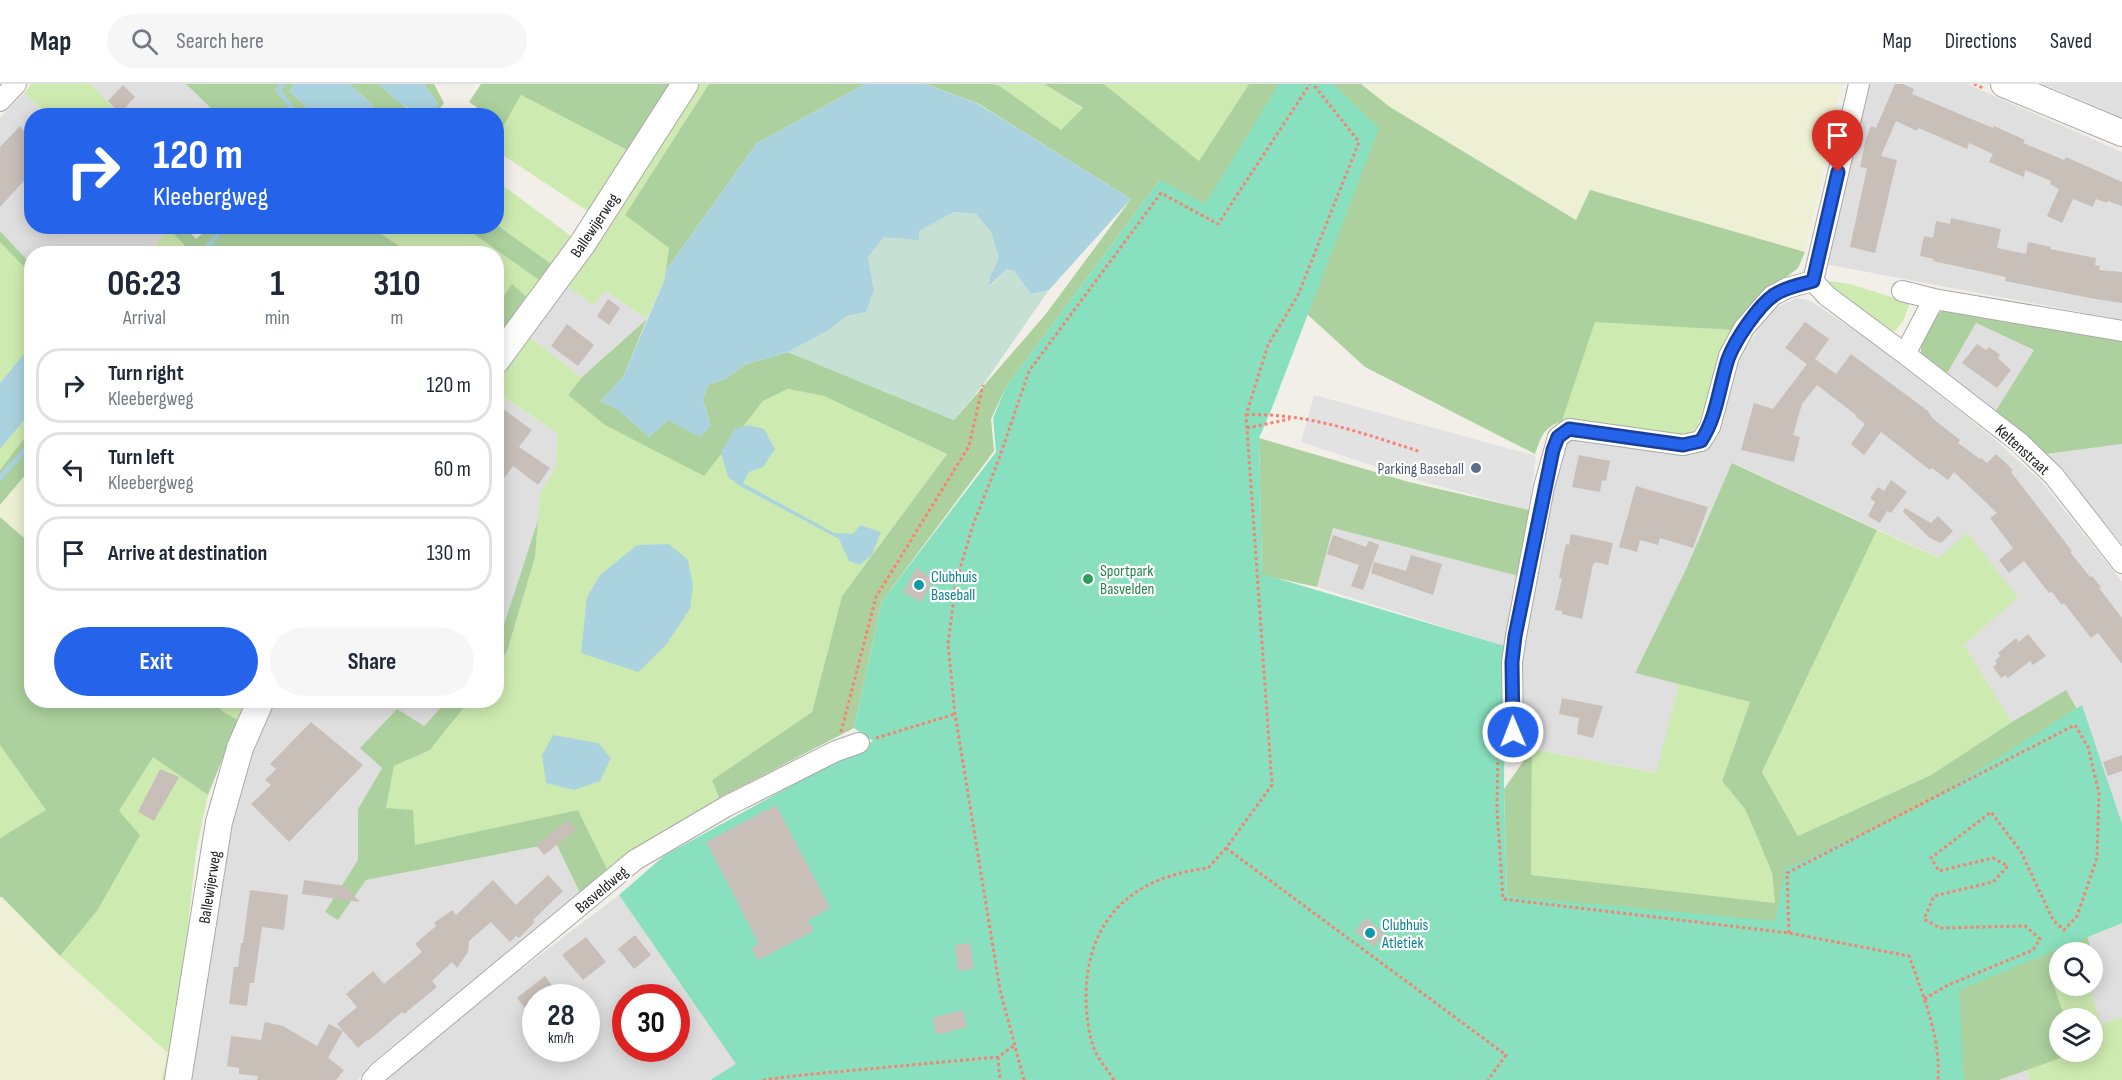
<!DOCTYPE html>
<html lang="en">
<head>
<meta charset="utf-8">
<style>
  body { margin:0; font-family:"Sofia Sans Condensed",sans-serif; background:#f6f6f7; color:#1f2937; height:100vh; display:flex; flex-direction:column; font-size:22px; white-space:nowrap }
  * { box-sizing:border-box; margin:0 }
  p { font-size:20px; color:#747a83 }
  .icon { flex:none; width:33px; height:33px; fill:none; stroke:currentColor; stroke-width:2; stroke-linecap:round; stroke-linejoin:round }
  .map { position:relative; flex:1; overflow:hidden }
  .side { position:absolute; left:24px; top:162px; width:480px; height:462px; display:flex; flex-direction:column; background:#fff; border-radius:24px; box-shadow:0 3px 15px #0003 }
  .side>* { flex:none }
  .hud { position:absolute; left:24px; top:24px; width:480px; height:126px; border-radius:24px; box-shadow:0 3px 15px #0003; background:#2563eb; color:#fff; overflow:hidden }
  .buttons { position:absolute; left:2049px; top:858px; display:grid; gap:12px }
  .buttons a { display:grid; place-items:center; width:54px; height:54px; border-radius:50%; background:#fff; box-shadow:0 3px 15px #0003; font-size:30px }
  .speed { position:absolute; left:522px; top:900px; display:flex; gap:12px; font-size:30px; font-weight:700; text-align:center }
  .speed>* { display:grid; place-content:center; width:78px; height:78px; border-radius:50%; background:#fff; box-shadow:0 3px 15px #0003; line-height:1 }
  .speed small { font-size:15px; font-weight:400 }
  .speed .limit { border:9px solid #d22; background:#fff; color:#111 }
  .pin { position:absolute; display:grid; place-items:center; width:51px; height:51px; color:#fff; margin:-62px -26px; border-radius:50% 50% 50% 0; rotate:-45deg; box-shadow:0 0 6px #0007 }
  .pin .icon { rotate:45deg }
  .me { position:absolute; width:66px; margin:-33px; rotate:359deg; stroke-linejoin:round; filter:drop-shadow(0 0 4px #0008) }
  .turn { display:flex; align-items:center; gap:21px; height:126px; padding:0 30px; font-size:27px }
  .turn .icon { width:78px; height:78px; stroke-width:2.5 }
  .turn b { display:block; font-size:42px; line-height:51px }
  .eta { display:flex; justify-content:space-evenly; align-items:center; height:102px; text-align:center }
  .eta b { font-size:36px; font-weight:700; line-height:42px }
  .primary-button { display:flex; gap:12px; margin-top:auto; padding:12px 30px }
  .primary-button a { flex:1; height:69px; border-radius:36px; background:#2563eb; color:#fff; font-size:24px; font-weight:700; line-height:69px; text-align:center }
  .primary-button a+a { background:#f6f6f7; color:#1f2937 }
  ul { padding:0; list-style:none }
  li { display:flex; align-items:center; gap:18px; height:75px; margin:0 12px 9px; padding:0 18px; border:3px solid #e0e1e3; border-radius:24px }
  li div { flex:1 }
  li b { display:block; font-size:22px }
  li em { font-style:normal }
  header { display:flex; align-items:center; gap:36px; box-sizing:border-box; height:84px; padding:0 30px; background:#fff; border-bottom:2px solid #e0e1e3 }
  header strong { font-size:28px }
  nav { display:flex; gap:33px; margin-inline-start:auto; font-size:21px }
  .search { width:420px; height:54px; background:#f6f6f7; display:flex; align-items:center; gap:15px; box-sizing:border-box; padding:0 21px; border-radius:33px; color:#747a83; font-size:22px }
  .map>svg:first-child { display:block }
  .residential { fill:#e0dfdf; fill-rule:evenodd }
  .farmland { fill:#eef0d5 }
  .grass { fill:#cdebb0 }
  .forest { fill:#add19e }
  .wetland { fill:#c6e0d4 }
  .pitch { fill:#88e0be }
  .parking { fill:#e2e2e2 }
  .water { fill:#aad3df }
  .lines { fill:none; stroke-linecap:round; stroke-linejoin:round }
  .stream { stroke:#aad3df; stroke-width:5 }
  .building { fill:#c7bfb8 }
  .minor-casing { stroke:#a9a9a9; stroke-width:22 }
  .tertiary-casing { stroke:#a9a9a9; stroke-width:28 }
  .path { stroke:#fa8072; stroke-width:3; stroke-dasharray:3 3; stroke-linecap:butt }
  .minor { stroke:#fff; stroke-width:20 }
  .tertiary { stroke:#fff; stroke-width:26 }
  .route-casing { stroke:#184099; stroke-width:15 }
  .route { stroke:#2563eb; stroke-width:10 }
  .service-dot { fill:#5c6f8a; stroke:#fff; stroke-width:2 }
  .leisure-dot { fill:#2e9e5b; stroke:#fff; stroke-width:2 }
  .culture-dot { fill:#0f9aa8; stroke:#fff; stroke-width:2 }
  .labels { text-anchor:middle; stroke-width:4.5; stroke-linejoin:round; paint-order:stroke }
  .street-label { font-size:16px; fill:#222; stroke:#fff }
  .service-label { font-size:16px; fill:#4e5e75; stroke:#fff; text-anchor:end }
  .leisure-label { font-size:16px; fill:#27864d; stroke:#fff; text-anchor:start }
  .culture-label { font-size:16px; fill:#0d838f; stroke:#fff; text-anchor:start }
</style>
</head>
<body>
<header>
<strong>Map</strong>
<div class="search"><svg class="icon" aria-label="search" viewBox="0 0 24 24"><circle cx="10" cy="10" r="6"/><path d="M15 15l6 6"/></svg>Search here</div>
<nav><a>Map</a><a>Directions</a><a>Saved</a></nav>
</header>
<div class="map">
<svg width="2122" height="996" viewBox="0 0 2122 996">
  <rect width="100%" height="100%" fill="#f2efe9"/>
  <!-- residential -->
  <path class="residential" d="M90 0H186L216 29 213 32 121 31Z
    M1866 0H1967L2122 68V236L1825 180Z
    M2041 0H2122V33L2050 3Z
    M24 9 48 31 32 32V142H167L169 145 147 169 32 170 31 180 0 147V34Z
    M563 199 605 207 647 235 582 293 525 250Z
    M1796 214 1809 216 1870 256 1992 353 2041 397 2122 498V740L2066 607 2012 638 1964 561 1967 450 1940 474 1733 379 1686 485 1635 589 1679 600 1657 689 1532 665 1519 648V555L1561 360 1573 354 1706 363 1714 355 1739 273 1772 226Z
    M1976 239 2034 266 1993 331 1945 293Z
    M496 309 557 349 556 382 540 410 538 436 497 562Z
    M2122 360V460L2046 370Z
    M1333 444 1518 492 1505 562 1317 503Z
    M272 617H447L424 642 361 664 382 684 358 725 359 776 338 836 366 796 557 759 580 809 369 981 358 996H186L227 728Z
    M619 811 737 981 709 996H383L403 975ZM536 914H586V964H536ZM626 914H676V964H626Z
    M2122 831V933L2101 940 2089 902H2092L2093 873 2084 844Z
    M2026 985 2030 996H1999Z"/>
  <!-- farmland -->
  <path class="farmland" d="M1361 0H1842L1805 168 1590 106 1577 137 1390 23Z
    M31 384V460L0 433V421Z
    M0 813H1L60 872 168 969 162 996H0Z"/>
  <!-- grass -->
  <path class="grass" d="M32 0H90L121 31H48L24 9Z
    M695 0H709L625 131 669 164 664 197 647 235 605 207 594 221 563 199Z
    M993 0H1044L1083 25 1061 46 1000 2Z
    M1104 0H1249L1199 77Z
    M521 11 633 69 589 128 498 68 503 43Z
    M497 97 571 152V158L554 182 497 141Z
    M383 143H464L543 199 529 215 512 201 497 222 496 170 410 169 378 148Z
    M169 145 192 169 147 170Z
    M0 158 32 190 31 261 0 299Z
    M1823 196 1850 200 1910 219 1903 237 1895 247H1889L1828 206Z
    M1595 237 1733 246 1697 343 1691 349 1673 351 1601 339 1562 337Z
    M525 250 582 293 568 311 703 392 763 317 788 305 824 312 947 370 842 512 812 628 712 696 719 714 607 785 578 726 415 761 386 724 394 682 430 666 469 617 496 616 497 581 507 568 535 473 540 410 556 382 557 349 497 309V289Z
    M31 328V345L0 386V365Z
    M1877 446 1939 474 1967 449 2018 513 1964 561 2012 638 1931 691 1798 752 1762 688Z
    M1679 600 1750 618 1722 697 1745 725 1758 755 1772 789 1775 819 1531 791 1532 665 1656 689Z
    M211 617H248L238 636 225 629Z
    M0 661 47 726 0 754Z
    M153 672 208 711 196 768 171 996H162L168 969 60 872 97 827 119 727Z
    M2059 889 2060 902H2089L2101 940 2122 933V996H2030L2026 985 2077 968H2092V934H2065L2051 893Z"/>
  <!-- forest -->
  <path class="forest" d="M186 0H295L289 7 315 31H218Z
    M349 0H378L410 27 438 20 424 0H434L444 19 435 31H376L371 19Z
    M481 0H677L633 69 521 11 503 43 497 38 496 32 488 31 469 18Z
    M709 0H865L757 59 667 185 664 197 669 164 625 131Z
    M926 0H993L1000 2 1061 46 1083 24 1044 0H1104L1199 77 1249 0H1361L1390 23 1576 136 1590 106 1805 168 1798 184 1784 195 1763 207 1733 246 1595 238 1562 337C1543 344 1542 351 1535 370L1365 283 1160 96 1006 303 991 335 994 367 882 517 854 644 719 714 712 696 812 628 842 512 947 370 824 312 788 305 763 317 704 392 605 341 568 311 582 293 647 235 623 293 601 317 619 326 649 353 668 336 711 342 703 316 708 301 727 294 744 281 788 268 954 336 1045 231 1131 115 979 20Z
    M497 141 554 182 543 199 464 143Z
    M167 143H187L186 144 196 155 210 143H383L378 148 410 169H192Z
    M0 147 31 180V190L0 158Z
    M512 200 529 215 497 260V222Z
    M1947 223 2122 256V360L2046 370 1993 331 2034 266 1976 239 1945 293 1921 276C1919 253 1928 237 1947 223Z
    M31 345V384L0 421V386Z
    M1259 354 1409 398 1529 426 1518 492 1333 444 1317 503 1262 491Z
    M1732 379 1877 446 1762 688 1798 752 1931 691 2012 638 2066 606 2081 632 2027 670 2092 868H2060L2059 889 2051 893 2065 934H2060V968H2077L1999 996H1957L1816 872 1507 812 1504 705 1532 665 1531 791 1775 819 1772 789 1758 755 1745 725 1722 697 1750 618 1635 589 1686 485Z
    M0 433 31 460 32 616 211 617 225 629 238 636 208 711 153 673 119 727 140 751 97 827 60 872 2 813H0V754L46 726 0 661Z
    M538 436 535 473 507 568 497 581V562Z
    M447 617H469L430 666 394 682 386 724 413 726 415 761 578 726 607 785 580 809 556 759 366 796 338 836 325 828 358 776V725L382 684 360 664 397 625 424 642Z"/>
  <!-- wetland -->
  <path class="wetland" d="M954 128 976 130 991 148 999 174 990 192V202L1007 185 1015 188 1031 210 1049 206 983 301 954 336 788 268 827 247 847 232 866 228 874 206 868 173 884 152 919 155 918 147Z"/>
  <!-- pitch -->
  <path class="pitch" d="M1279 0H1333L1379 44 1272 324 1259 354 1262 490 1505 562 1504 705 1507 812 1775 837 1785 785 1920 723 2082 621 2122 740V839L1959 906 1964 996H710L736 980 619 811 665 771 873 657 854 644 882 517 996 368 993 334 1006 303 1160 96 1205 120Z"/>
  <!-- parking -->
  <path class="parking" d="M1314 311 1536 372 1529 426 1413 395 1301 358Z"/>
  <!-- water -->
  <path class="water" d="M295 0H349L371 19 376 31H315L289 7Z
    M378 0H424L438 20 436 27C407 32 399 17 378 0Z
    M865 0H926L978 20 1131 115 1049 206 1031 210 1015 188 1007 185 989 202 990 192 999 174 991 148 976 130 954 128 919 147V156L884 153 868 173 874 206 866 228 847 232 827 247 788 268 744 281 727 294 708 301 703 316 711 342 700 353 668 336 649 353 619 326 601 317 623 293 664 197 667 185 757 59Z
    M31 261V328L0 365V299Z
    M748 341 764 345 775 365 763 383 749 388 743 399 834 449 853 450 860 441 881 448 872 471 860 481 849 477 839 455 740 402 728 393 721 368 735 345Z
    M669 460 688 476 693 502 690 525 666 561 638 588 581 569 587 513 600 491 637 461Z
    M553 651 598 659 611 674 600 697 574 706 546 699 542 671Z"/>
  <g class="lines">
    <!-- stream -->
    <path class="stream" d="M283 0 278 6 298 32
      M202 170 224 142
      M0 394 32 358"/>
  </g>
  <!-- building -->
  <path class="building" d="M1895 0H1903L1914 5 1912 10 1993 44 1994 42 2025 56 2023 59 2064 76 2066 73 2122 98V122L2108 117 2107 119 2096 115 2093 123 2073 115 2062 139 2047 132 2059 105 2050 100 2051 97 2025 86 2024 93 1989 78 1993 70 1969 59 1967 65 1928 48 1918 44 1917 47 1896 37 1881 72 1897 76 1875 169 1850 163 1867 84 1860 83 1866 55 1871 42 1876 44Z
    M123 1 135 13 120 29 108 17Z
    M32 39V88L0 123V63L20 42 24 47Z
    M1951 134 2001 145 1997 164 2026 170 2028 158 2051 163 2050 165 2096 174 2095 181 2100 182 2099 186 2122 188V219L2095 215 2005 197 2006 193 1933 177 1934 175 1920 172 1924 152 1933 154 1936 137 1950 140Z
    M608 215 620 224 609 241 597 232Z
    M1805 238 1829 255 1815 275 1836 290 1851 270 1928 327 1932 334 1960 356 1958 359 1980 375 1981 374 1987 379 1996 370 2013 386 2011 388 2072 467 2070 468 2090 493 2092 492 2101 503 2099 504 2122 534V580L2098 549 2091 554 2064 519 2062 521 2052 508 2049 509 2024 477 2009 489 1999 476 2013 464 1990 434 1997 429 1954 388 1948 396 1932 384 1930 386 1881 348 1864 371 1851 360 1865 340 1855 332 1856 331 1817 301 1802 320 1793 351 1800 353 1794 378 1741 366 1754 319 1773 325 1807 280 1785 264Z
    M567 240 594 261 578 282 551 262Z
    M1977 260 1986 266 1989 263 2000 271 1998 274 2011 286 1997 304 1962 279Z
    M502 324 532 346 519 363 550 384 538 401 513 382 496 405V332Z
    M1579 371 1610 377 1606 397 1602 396 1600 408 1572 403Z
    M1891 396 1907 408 1891 429 1887 427 1880 439 1868 432 1875 418 1870 414 1878 403 1884 407Z
    M1636 402 1708 423 1693 464 1660 454 1658 461 1640 456 1637 468 1619 463Z
    M1905 424 1931 439 1938 432 1953 447 1941 459 1930 454 1903 428Z
    M1571 450 1613 459 1608 481 1596 478 1593 480 1582 535 1562 530V527L1555 526 1562 495 1559 494 1563 473 1566 460 1569 461Z
    M1333 451 1366 463 1369 457 1379 461 1363 506 1351 502 1359 481 1327 470Z
    M1411 471 1442 480 1433 511 1371 489 1374 478 1406 487Z
    M916 484 934 495 921 518 903 508Z
    M2028 550 2046 572 2033 581 2030 577 2008 594 2005 591 2001 594 1993 583 1997 580 1995 577 2000 572 1998 569 2016 554 2019 558Z
    M1562 614 1603 622 1593 654 1577 650 1579 634 1559 630Z
    M311 638 363 681 289 758 251 720 271 701 265 696 276 685 270 680Z
    M2122 671V687L2108 692 2103 678Z
    M160 685 179 693 154 737 138 728Z
    M776 721 830 824 808 836 814 847 758 876 751 864 759 860 706 758Z
    M568 736 576 746 544 771 536 761Z
    M548 791 563 807 533 836 535 838 519 854 516 852 510 858 491 838 469 857 468 868 457 884 452 878 432 897 437 903 404 930 402 928 368 957 367 956 358 964 343 947 328 974 344 986 336 996H257L258 992 239 990V984L227 982 231 952 261 956 265 938 283 942 317 962 329 940 343 947 337 940 357 923 346 910 373 887 384 900 422 868 415 860 436 842 434 839 452 826 456 831 493 796 516 821Z
    M304 796 345 802 360 818 302 810Z
    M250 806 288 811 284 846 262 843 254 899H250L247 922 229 920 234 883H238L241 859H243Z
    M1366 834 1385 850 1374 863 1355 847Z
    M635 851 651 871 634 885 618 865Z
    M586 853 606 878 583 896 562 871Z
    M970 859 974 885 958 887 955 861Z
    M545 892 561 914H536V938L517 914Z
    M963 926 967 943 937 951 932 934Z"/>
  <g class="lines">
    <!-- minor casing -->
    <g class="minor-casing">
      <path id="minor" d="M0 17 16 0
        M1813 197 1827 212 1905 270 2020 359 2054 392 2122 479
        M1902 207 1934 215 2122 247
        M1905 270 1934 215
        M1513 648 1512 578 1516 552 1544 403 1558 353 1569 345 1683 361 1701 357 1710 343 1729 272 1744 244 1772 212 1787 204 1813 197 1859 0
        M372 996 379 988 635 776 727 722 836 667 859 659"/>
    </g>
    <!-- tertiary casing -->
    <g class="tertiary-casing">
      <path id="tertiary" d="M2004 0 2122 49
        M496 277 583 159 685 0
        M178 996 219 738 240 664 261 616"/>
    </g>
    <!-- path -->
    <path class="path" d="M1974 0 1985 5
      M1246 331C1306 328 1365 350 1421 368
      M1247 344 1290 335
      M841 648 876 513 969 362 983 301
      M876 654 955 630
      M1498 660 1497 725 1503 815 1789 849 1909 872C1923 911 1941 954 1938 996
      M1226 764 1506 971 1488 996
      M1789 849 1787 789 2075 641 2088 663 2099 709 2097 774 2077 832 2064 846 2053 836 2021 768 1991 728 1931 774 1939 787 1993 774 2008 782 1993 798 1934 812 1924 835 1940 844 2025 842 2040 855 2033 866 1948 901 1924 915
      M998 973 1000 996
      M763 996 802 991 998 973 1015 961
      M1024 996 1000 906 955 630 948 560 956 498 973 441 999 375 1029 287 1161 109 1218 140 1310 0
      M1114 996C1108 987 1101 978 1096 969 1089 956 1086 928 1086 914 1086 835 1132 793 1208 784L1226 764 1272 701 1246 331 1268 261 1298 211 1359 58 1313 0"/>
    <!-- minor -->
    <use href="#minor" class="minor"/>
    <!-- tertiary -->
    <use href="#tertiary" class="tertiary"/>
  </g>
  <g class="lines">
    <!-- route casing -->
    <g class="route-casing">
      <path id="route" d="M1513 648 1512 578 1515 552 1553 366 1558 353 1569 345 1683 361 1701 357C1717 333 1719 303 1728 275 1735 256 1758 222 1774 211 1786 203 1800 201 1813 197L1838 88"/>
    </g>
    <!-- route -->
    <use href="#route" class="route"/>
  </g>
  <!-- markers -->
  <circle class="service-dot" cx="1476" cy="384" r="6"/>
  <circle class="leisure-dot" cx="1088" cy="495" r="6"/>
  <g class="culture-dot">
    <circle cx="919" cy="501" r="6"/>
    <circle cx="1370" cy="849" r="6"/>
  </g>
  <g class="labels">
    <!-- street labels -->
    <g class="street-label">
      <text transform="translate(594 141) rotate(-56)" y="6">Ballewijerweg</text>
      <text transform="translate(2023 365) rotate(42)" y="6">Keltenstraat</text>
      <text transform="translate(209 803) rotate(-81)" y="6">Ballewijerweg</text>
      <text transform="translate(601 805) rotate(-40)" y="6">Basveldweg</text>
    </g>
    <!-- service labels -->
    <g class="service-label">
      <text x="1464" y="390">Parking Baseball</text>
    </g>
    <!-- leisure labels -->
    <g class="leisure-label">
      <text x="1100" y="492">Sportpark<tspan x="1100" dy="18">Basvelden</tspan></text>
    </g>
    <!-- culture labels -->
    <g class="culture-label">
      <text x="931" y="498">Clubhuis<tspan x="931" dy="18">Baseball</tspan></text>
      <text x="1382" y="846">Clubhuis<tspan x="1382" dy="18">Atletiek</tspan></text>
    </g>
  </g>
</svg>
<div class="buttons">
<a><svg class="icon" aria-label="search" viewBox="0 0 24 24"><circle cx="10" cy="10" r="6"/><path d="M15 15l6 6"/></svg></a>
<a><svg class="icon" aria-label="layers" viewBox="0 0 24 24"><path d="M12 4l9 5-9 5-9-5zM3 14l9 5 9-5"/></svg></a>
</div>
<div class="speed"><div>28<small>km/h</small></div><div class="limit">30</div></div>
<div class="pin" style="left:1838px;top:88px;background:#d93025"><svg class="icon" aria-label="arrive" viewBox="0 0 24 24"><path d="M6 21V4h12l-3 4 3 4H6"/></svg></div>
<svg class="me" style="left:1513px;top:648px" viewBox="-20 -20 40 40"><circle r="17" fill="#2563eb" stroke="#fff" stroke-width="3"/><path d="M0-11L8 9 0 5-8 9z" fill="#fff"/></svg>
<div class="hud">
<div class="turn"><svg class="icon" aria-label="right" viewBox="0 0 24 24"><path d="M7 20v-9h11M14 6l5 5-5 5"/></svg><div><b>120 m</b>Kleebergweg</div></div>
</div>
<section class="side">
<div class="eta">
<div><b>06:23</b><p>Arrival</p></div>
<div><b>1</b><p>min</p></div>
<div><b>310</b><p>m</p></div>
</div>
<ul>
<li><svg class="icon" aria-label="right" viewBox="0 0 24 24"><path d="M7 20v-9h11M14 6l5 5-5 5"/></svg><div><b>Turn right</b><p>Kleebergweg</p></div><em>120 m</em></li>
<li><svg class="icon" aria-label="left" viewBox="0 0 24 24"><path d="M17 20v-9H6M10 6l-5 5 5 5"/></svg><div><b>Turn left</b><p>Kleebergweg</p></div><em>60 m</em></li>
<li><svg class="icon" aria-label="arrive" viewBox="0 0 24 24"><path d="M6 21V4h12l-3 4 3 4H6"/></svg><div><b>Arrive at destination</b></div><em>130 m</em></li>
</ul>
<div class="primary-button"><a>Exit</a><a>Share</a></div>
</section>
</div>
</body>
</html>
